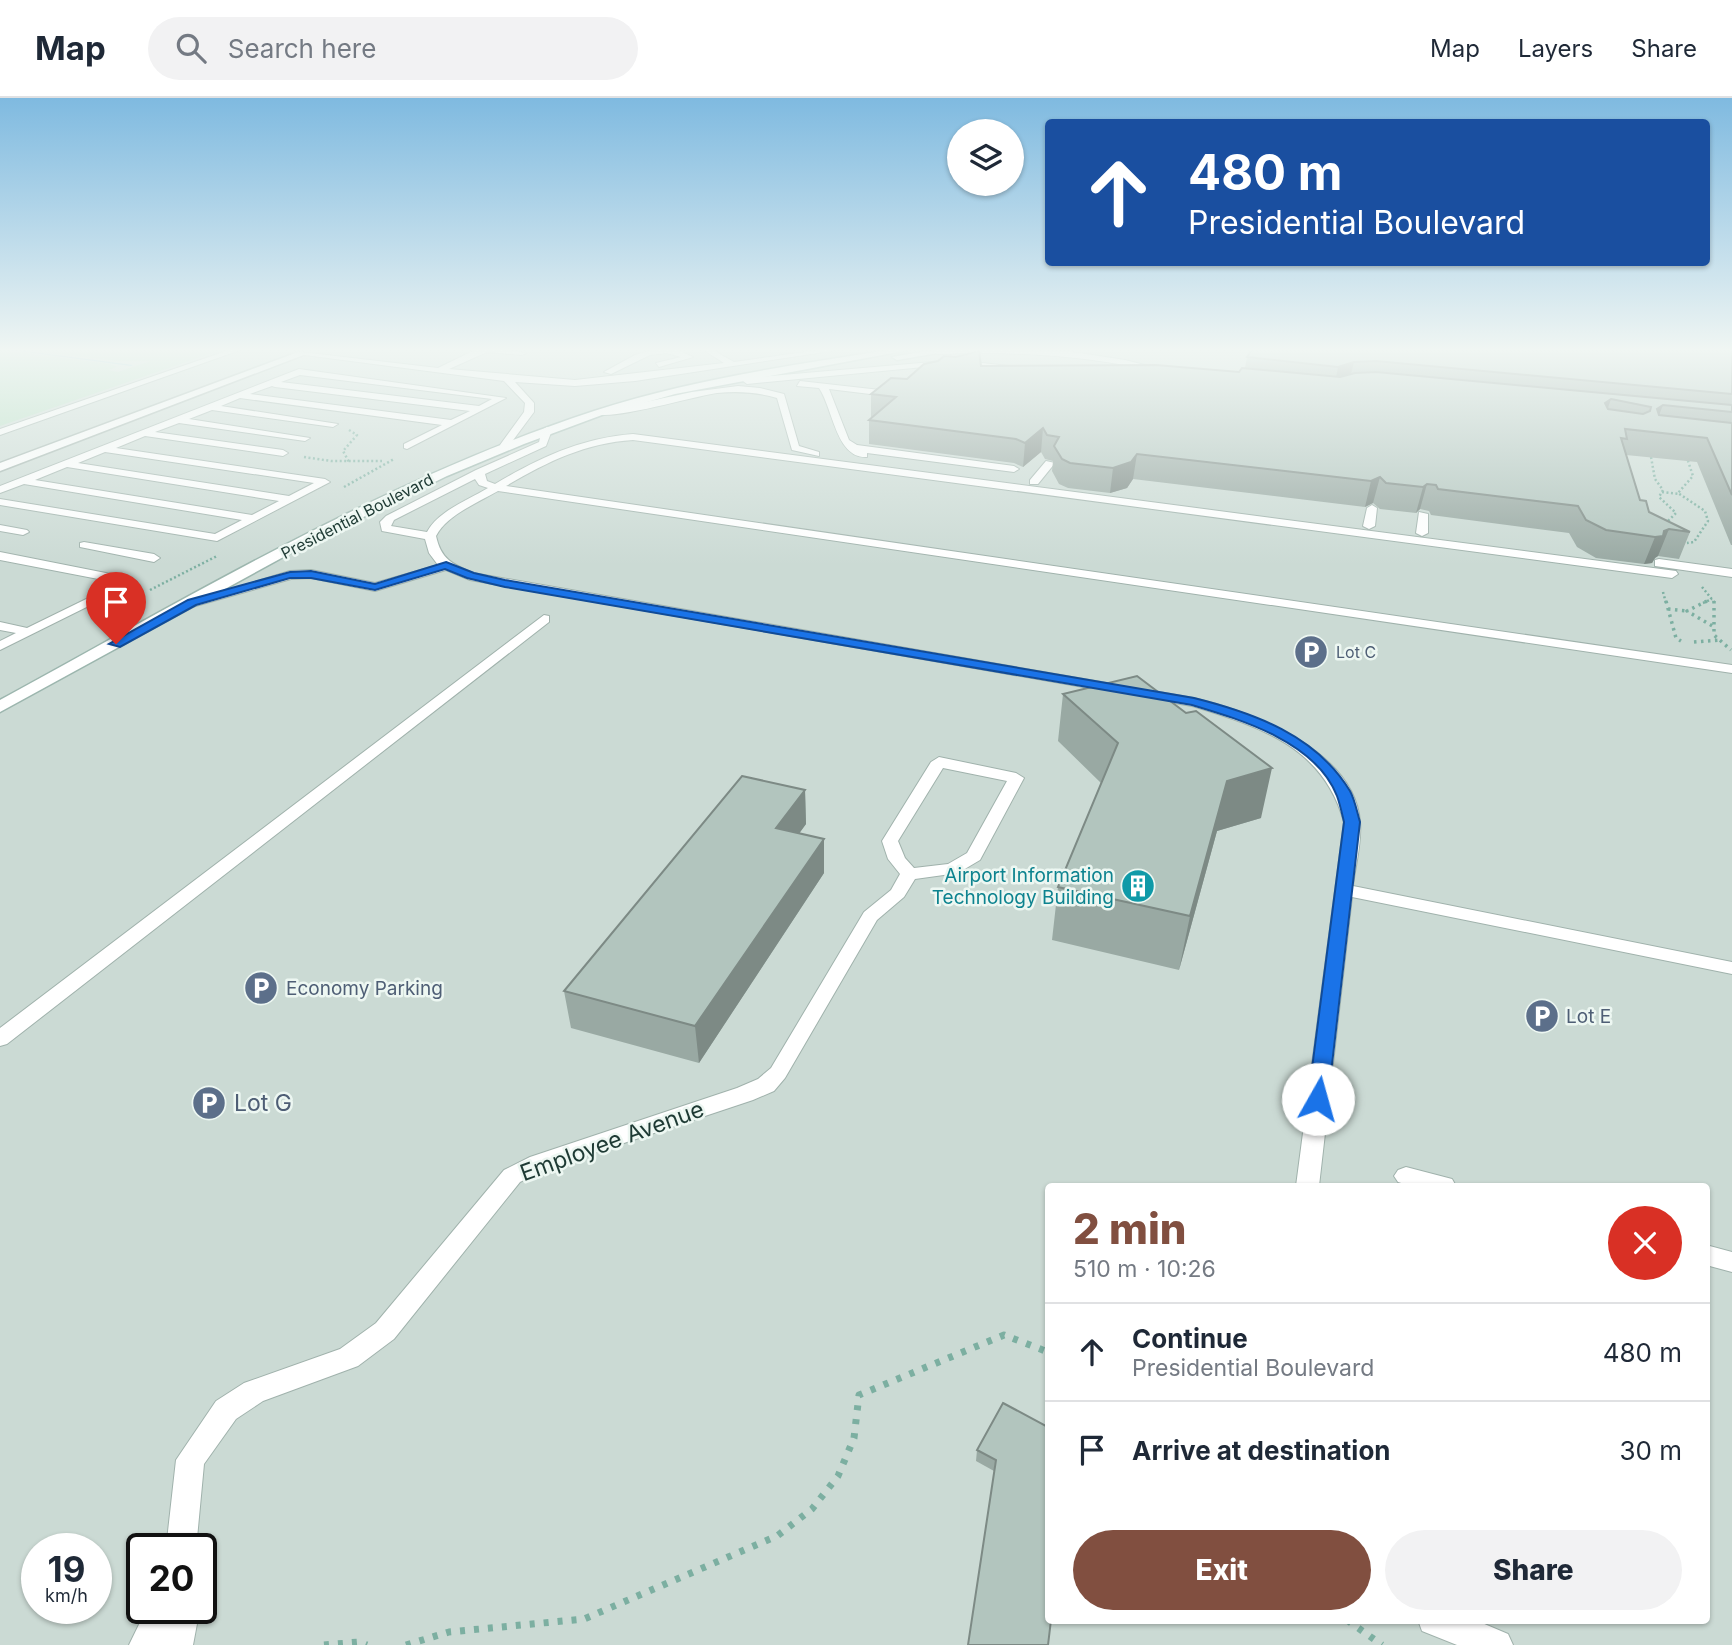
<!DOCTYPE html>
<html lang="en">
<head>
<meta charset="utf-8">
<style>
  body { margin:0; font-family:Inter,sans-serif; background:#f2f2f3; color:#1f2937; height:100vh; display:flex; flex-direction:column; font-size:26px; white-space:nowrap }
  * { box-sizing:border-box; margin:0 }
  p { font-size:23px; color:#747a83 }
  .icon { flex:none; width:38px; height:38px; fill:none; stroke:currentColor; stroke-width:2; stroke-linecap:round; stroke-linejoin:round }
  .map { position:relative; flex:1; overflow:hidden }
  .drawer { position:absolute; left:1045px; top:1085px; width:665px; height:441px; display:flex; flex-direction:column; background:#fff; border-radius:7px; box-shadow:0 2px 5px #0004 }
  .drawer>* { flex:none }
  .guide { position:absolute; left:1045px; top:21px; width:665px; height:147px; border-radius:7px; box-shadow:0 2px 5px #0004; background:#1a4fa0; color:#fff; overflow:hidden }
  .tools { position:absolute; left:947px; top:21px; display:grid; gap:14px }
  .tools a { display:grid; place-items:center; width:77px; height:77px; border-radius:50%; background:#fff; box-shadow:0 2px 5px #0004; font-size:35px }
  .speed { position:absolute; left:21px; top:1435px; display:flex; gap:14px; font-size:35px; font-weight:700; text-align:center }
  .speed>* { display:grid; place-content:center; width:91px; height:91px; border-radius:50%; background:#fff; box-shadow:0 2px 5px #0004; line-height:1 }
  .speed small { font-size:18px; font-weight:400 }
  .speed .limit { border:4px solid #111; border-radius:10px; background:#fff; color:#111 }
  .pin { position:absolute; display:grid; place-items:center; width:60px; height:60px; color:#fff; margin:-72px -30px; border-radius:50% 50% 50% 0; rotate:-45deg; box-shadow:0 0 7px #0007 }
  .pin .icon { rotate:45deg }
  .me { position:absolute; width:77px; margin:-38px; rotate:7deg; stroke-linejoin:round; filter:drop-shadow(0 0 5px #0008) }
  .turn { display:flex; align-items:center; gap:24px; height:147px; padding:0 28px; font-size:32px }
  .turn .icon { width:91px; height:91px; stroke-width:2.5 }
  .turn b { display:block; font-size:49px; line-height:60px }
  .round { display:grid; place-items:center; flex:none; width:74px; height:74px; border-radius:37px; background:#f2f2f3 }
  .headline { display:flex; align-items:center; justify-content:space-between; height:119px; padding:0 28px }
  h1 { font-size:42px; font-weight:800; line-height:52px; color:#814f40 }
  .button { display:flex; gap:14px; margin-top:auto; padding:14px 28px }
  .button a { flex:1; height:80px; border-radius:42px; background:#814f40; color:#fff; font-size:28px; font-weight:800; line-height:80px; text-align:center }
  .button a+a { background:#f2f2f3; color:#1f2937 }
  ul { padding:0; list-style:none }
  li { display:flex; align-items:center; gap:21px; height:98px; padding:0 28px; border-top:2px solid #e0e1e3 }
  li div { flex:1 }
  li b { display:block; font-size:26px }
  li em { font-style:normal }
  header { display:flex; align-items:center; gap:42px; box-sizing:border-box; height:98px; padding:0 35px; background:#fff; border-bottom:2px solid #e0e1e3 }
  header strong { font-size:33px }
  nav { display:flex; gap:38px; margin-inline-start:auto; font-size:24px }
  .search { width:490px; height:63px; background:#f2f2f3; display:flex; align-items:center; gap:18px; box-sizing:border-box; padding:0 24px; border-radius:38px; color:#747a83; font-size:26px }
  .map>svg:first-child { display:block }
  .built { fill:#cbdad4; fill-rule:evenodd }
  .green { fill:#b4ddc1 }
  .lines { fill:none; stroke-linecap:round; stroke-linejoin:round }
  .stream { fill:#81c3d3; fill-rule:evenodd }
  .lane-casing { stroke:#a0b2ac; stroke-width:2 }
  .street-casing { stroke:#a0b2ac; stroke-width:3 }
  .secondary-casing { stroke:#9cb6ae; stroke-width:3 }
  .path-far2 { stroke:#7cafa1; stroke-width:2.5; stroke-dasharray:2 2.5; stroke-linecap:butt }
  .path-far1 { stroke:#7cafa1; stroke-width:3.5; stroke-dasharray:2.5 4.5; stroke-linecap:butt }
  .path { stroke:#7cafa1; stroke-width:7; stroke-dasharray:5 9; stroke-linecap:butt }
  .lane { fill:#fff; fill-rule:evenodd }
  .street { fill:#fff; fill-rule:evenodd }
  .secondary { fill:#fff; fill-rule:evenodd }
  .wall { fill:#99a9a3 }
  .shaded-wall { fill:#7d8a85 }
  .building { fill:#b2c5be; stroke:#7d8a85; stroke-width:2; fill-rule:evenodd }
  .route { fill:#1a73e8; stroke:#114b97; stroke-width:2 }
  .labels { text-anchor:middle; stroke-width:5; stroke-linejoin:round; paint-order:stroke }
  .far-street-label { font-size:16px; fill:#1e3a34; stroke:#edf7f2 }
  .far-service-label { font-size:16px; fill:#4e5e75; stroke:#edf7f2; text-anchor:start }
  .culture-label { font-size:19px; fill:#0d838f; stroke:#edf7f2; text-anchor:end }
  .service-label { font-size:19px; fill:#4e5e75; stroke:#edf7f2; text-anchor:start }
  .near-service-label { font-size:23px; fill:#4e5e75; stroke:#edf7f2; text-anchor:start }
  .near-street-label { font-size:23px; fill:#1e3a34; stroke:#edf7f2 }
</style>
</head>
<body>
<header>
<strong>Map</strong>
<div class="search"><svg class="icon" aria-label="search" viewBox="0 0 24 24"><circle cx="10" cy="10" r="6"/><path d="M15 15l6 6"/></svg>Search here</div>
<nav><a>Map</a><a>Layers</a><a>Share</a></nav>
</header>
<div class="map">
<svg width="1732" height="1547" viewBox="0 0 1732 1547">
  <rect width="100%" height="100%" fill="#ddeae5"/>
  <!-- built -->
  <path class="built" d="M0 251H1732V1547H0ZM1048 1088H1706V1522H1048ZM37 1451H96V1510H37ZM142 1451H201V1510H142Z"/>
  <!-- green -->
  <path class="green" d="M20 251H224L0 328V252L110 266 117 269 109 272 118 274 150 263H117Z"/>
  <g class="lines">
    <!-- stream -->
    <path class="stream" d="M2 251H11L133 267 131 268Z"/>
    <!-- lane casing -->
    <g class="lane-casing">
      <path id="lane" d="M232 251H243L0 337V331Z
        M477 251H502L526 255 522 257 487 254 449 271 575 282 724 265 702 251H711L734 264 826 251H844L635 283 575 288 515 284 534 305V314L508 349 505 350 500 347 524 314 525 305 504 283 297 256 301 254 438 270Z
        M656 251 678 252 693 259 659 269 656 265 681 259 667 255 650 257 611 276 604 274 635 257Z
        M960 251 1066 253 1125 262 1168 273 1164 275C1086 257 1017 253 938 256L934 254Z
        M955 262 1009 268 1005 270 955 266 747 286 743 283 747 280Z
        M299 271 506 300 407 351 404 350V346L442 327 240 300 221 308 338 326 333 329 212 312 189 321 310 340 305 343 179 325 155 334 283 352 288 355 283 358 145 338 116 350 325 381 330 384 217 443 0 407V401L215 436 242 422 24 386 0 395V388ZM300 277 492 301 479 308 281 284ZM272 288 275 289 470 313 451 322 250 296ZM105 354 314 385 289 398 78 365ZM67 369 279 403 252 417 35 382Z
        M800 283 898 294V298L895 299 829 291 849 342 857 347 1014 368 1019 371 1014 374 867 355V359C836 361 833 310 819 290L797 288Z
        M738 288 760 290 784 296 799 348 819 354V358L792 352 777 300C757 294 738 293 717 295 694 298 609 324 594 315L692 294Z
        M547 329 552 332 546 348 485 376 487 383 495 386C539 360 581 340 633 336L1676 473 1678 476 1672 480 633 342C585 345 547 364 506 388L1732 567V575L498 393C477 405 447 417 436 438 441 461 452 466 473 475L1194 600C1252 614 1355 653 1360 724 1362 745 1355 768 1353 788L1732 864V876L1352 799 1319 1088H1296L1344 724C1323 648 1260 629 1192 608L470 482 446 472 375 493 311 480 291 481 192 509 186 505 290 473 311 472 375 485 438 467 429 455 425 441 382 433 380 424 386 418 476 372 539 344 542 332ZM475 381 479 387 488 390C468 402 438 413 427 434L391 428 394 422Z
        M1046 363 1055 365 1038 386H1030V382Z
        M1372 407 1377 410 1375 428 1369 431 1363 428 1367 410Z
        M1419 414 1428 416V435L1422 438 1416 435Z
        M0 427 27 432 29 434 23 437 0 433Z
        M84 444 154 456 160 460 154 464 80 449V445Z
        M0 454 131 480 137 484 0 552V543L16 535 0 532V524L27 530 119 485 0 462Z
        M1659 461 1732 471V479L1655 468V462Z
        M544 517 549 518V524L7 946 0 948V930Z
        M939 659 1016 675 1024 680 980 762 958 775 915 781 904 799 877 822 785 980 774 993 753 1002 546 1071 520 1084 394 1241 358 1268 263 1303 236 1321 204 1366 196 1451H166L176 1362 216 1303 244 1285 340 1251 376 1225 504 1072 530 1059 737 990 758 981 771 970 864 814 891 792 900 776 888 761 882 743 931 664ZM943 670 1007 683 967 755 948 766 914 770 905 760 898 743Z
        M1406 1069 1452 1081 1456 1088H1411L1398 1084 1394 1078 1398 1072Z
        M1706 1147 1732 1154V1174L1706 1167Z
        M147 1510H197L199 1515 193 1547H129Z
        M1418 1522H1475L1508 1536 1513 1547H1457L1422 1533Z"/>
    </g>
    <!-- street casing -->
    <g class="street-casing">
      <path id="street" d="M298 254 306 256 0 373V365Z"/>
    </g>
    <!-- secondary casing -->
    <g class="secondary-casing">
      <path id="secondary" d="M894 251H914L675 296 602 317 524 346 447 378 298 451 0 614V602C193 497 384 382 594 313 691 281 794 267 894 251Z
        M938 251H961L897 262 892 259Z"/>
    </g>
    <!-- path-far2 -->
    <path class="path-far2" d="M349 332 357 337 343 353 349 364
      M304 359 331 363H382
      M1651 359 1655 381 1663 392 1659 399 1676 415 1665 426
      M1684 360 1688 363 1693 378 1678 395 1705 413 1708 423 1694 444 1687 445
      M344 389 394 361
      M1662 394 1679 396
      M1702 489 1715 505
      M150 492 217 458
      M1663 494 1666 505
      M1703 505 1712 501"/>
    <!-- path-far1 -->
    <path class="path-far1" d="M1666 503 1676 540 1681 543
      M1707 503 1687 513 1714 529
      M1714 503V537L1731 552
      M1668 511 1687 513
      M1694 544 1720 542"/>
    <!-- path -->
    <path class="path" d="M1347 1522 1382 1547
      M324 1547 359 1544 367 1547
      M406 1547 449 1534 584 1521 777 1438 812 1411 838 1378 854 1340 859 1297 1004 1237 1048 1254"/>
    <!-- lane -->
    <use href="#lane" class="lane"/>
    <!-- street -->
    <use href="#street" class="street"/>
    <!-- secondary -->
    <use href="#secondary" class="secondary"/>
  </g>
  <!-- wall -->
  <path class="wall" d="M1732 251V447H1731L1697 364 1626 357 1640 402 1649 414 1690 434 1679 461 1658 458 1655 460 1652 465 1644 466 1596 460 1577 449 1569 435 1431 417 1429 413 1420 411 1416 415 1380 411 1373 405 1365 409 1133 381 1127 390 1110 395 1068 390 1059 386 1052 373 1053 363 1045 361 1041 354 1023 369 1014 365 869 346V322L873 319H871V296L907 281 981 268 1239 274 1245 270 1247 259Z
    M1063 596 1261 720 1217 733 1179 872 1052 842 1058 789 1101 685 1058 643Z
    M805 692 806 726 799 735 824 741V775L699 965 571 930 564 893Z
    M1003 1305 994 1373 976 1363 977 1352Z"/>
  <!-- shaded-wall -->
  <path class="shaded-wall" d="M1354 264 1349 285 1334 290 1338 269Z
    M1611 301 1603 324 1605 305Z
    M1663 307 1654 330 1657 311Z
    M1043 330 1041 354 1023 369 1025 345Z
    M1137 356 1133 381 1127 390 1110 395 1113 370Z
    M1380 379 1373 405 1365 409 1371 383Z
    M1427 386 1420 411 1416 415 1423 389Z
    M1669 431 1658 458 1655 460 1652 465 1644 466 1655 439 1664 433Z
    M1272 670 1261 720 1217 733 1179 872 1190 818 1227 683Z
    M805 692 806 726 778 765 776 730Z
    M824 741V775L699 965 695 928Z"/>
  <!-- building -->
  <path class="building" d="M1252 251H1732V296L1376 263 1354 264 1338 269 1247 259Z
    M979 253 981 268 1156 267 1239 274 1242 270 1340 279 1355 275 1376 274 1732 307V314L1663 307 1657 311 1659 317 1732 325V397L1707 340 1625 331 1627 341 1621 340 1640 402 1646 403 1649 414 1690 434 1669 431 1664 433 1663 438 1655 439 1606 432 1586 422 1578 408 1438 391 1436 387 1427 386 1423 389 1386 385 1380 379 1371 383 1137 356 1131 364 1113 370 1070 365 1062 361 1054 348 1059 339 1047 337 1043 330 1025 345 1016 341 869 322 896 299 871 296 891 280 907 281 924 266 938 263 944 258 956 259ZM1611 301 1651 309 1650 313 1643 316 1608 311 1605 305Z
    M1137 578 1186 615 1196 613 1272 670 1227 683 1190 818 1058 789 1118 645 1063 596Z
    M742 678 805 692 776 730 824 741 695 928 564 893Z
    M1003 1305 1048 1329V1522H1051L1048 1547H968L996 1362 977 1352Z"/>
  <!-- sky -->
  <linearGradient id="sky" x2="0" y2="1"><stop stop-color="#7fbae0"/><stop offset="0.54" stop-color="#f0f6f3"/><stop offset="1" stop-color="#f0f6f3" stop-opacity="0"/></linearGradient>
  <rect width="1732" height="467" fill="url(#sky)"/>
  <!-- route -->
  <path class="route" d="M446 464 474 475 505 482 1194 600C1254 615 1316 637 1350 693 1355 702 1357 714 1360 724L1328 1001 1325 1007 1318 1009 1311 1007 1308 1001 1344 724C1342 716 1340 706 1337 698 1316 644 1242 622 1192 607L505 489 467 480 445 471 375 492 311 480H290L196 507 120 549 109 546 188 502 290 474 311 473 375 486Z"/>
  <!-- icons -->
  <defs>
    <g id="parking-disc" transform="scale(1.75)"><circle r="9.5" fill="#5c6f8a" stroke="#edf7f2"/><path d="M-3.5-5.5H1a3.5 3.5 0 0 1 0 7H-1V5.5H-3.5ZM-1-3.4V-.6H.8a1.4 1.4 0 0 0 0-2.8Z" fill="#fff"/></g>
    <g id="building-disc" transform="scale(1.75)"><circle r="9.5" fill="#0f9aa8" stroke="#edf7f2"/><path d="M-4-6H4V6H1V3H-1V6H-4ZM-2.5-4.3h1.7v1.8h-1.7ZM.8-4.3h1.7v1.8H.8ZM-2.5-1h1.7V.8h-1.7ZM.8-1h1.7V.8H.8Z" fill="#fff"/></g>
  </defs>
  <g fill-rule="evenodd">
    <use href="#parking-disc" x="1311" y="554"/>
    <use href="#building-disc" x="1138" y="788"/>
    <use href="#parking-disc" x="261" y="890"/>
    <use href="#parking-disc" x="1542" y="918"/>
    <use href="#parking-disc" x="209" y="1005"/>
  </g>
  <g class="labels">
    <!-- far-street labels -->
    <g class="far-street-label">
      <text transform="translate(357 418) rotate(-27)" y="6">Presidential Boulevard</text>
    </g>
    <!-- far-service labels -->
    <g class="far-service-label">
      <text x="1336" y="560">Lot C</text>
    </g>
    <!-- culture labels -->
    <g class="culture-label">
      <text x="1114" y="784">Airport Information<tspan x="1114" dy="22">Technology Building</tspan></text>
    </g>
    <!-- service labels -->
    <g class="service-label">
      <text x="286" y="897">Economy Parking</text>
      <text x="1566" y="925">Lot E</text>
    </g>
    <!-- near-service labels -->
    <g class="near-service-label">
      <text x="234" y="1013">Lot G</text>
    </g>
    <!-- near-street labels -->
    <g class="near-street-label">
      <text transform="translate(612 1043) rotate(-20)" y="8">Employee Avenue</text>
    </g>
  </g>
</svg>
<div class="tools">
<a><svg class="icon" aria-label="layers" viewBox="0 0 24 24"><path d="M12 4l9 5-9 5-9-5zM3 14l9 5 9-5"/></svg></a>
</div>
<div class="speed"><div>19<small>km/h</small></div><div class="limit">20</div></div>
<div class="pin" style="left:116px;top:546px;background:#d93025"><svg class="icon" aria-label="arrive" viewBox="0 0 24 24"><path d="M6 21V4h12l-3 4 3 4H6"/></svg></div>
<svg class="me" style="left:1318px;top:1001px" viewBox="-20 -20 40 40"><circle r="19" fill="#fff"/><path d="M0-13L10 11 0 6-10 11z" fill="#1a73e8"/></svg>
<div class="guide">
<div class="turn"><svg class="icon" aria-label="ahead" viewBox="0 0 24 24"><path d="M12 20V5M6 11l6-6 6 6"/></svg><div><b>480 m</b>Presidential Boulevard</div></div>
</div>
<section class="drawer">
<div class="headline"><div><h1>2 min</h1><p>510 m · 10:26</p></div><a class="round" style="background:#d93025;color:#fff"><svg class="icon" aria-label="close" viewBox="0 0 24 24"><path d="M6 6l12 12M18 6L6 18"/></svg></a></div>
<ul>
<li><svg class="icon" aria-label="ahead" viewBox="0 0 24 24"><path d="M12 20V5M6 11l6-6 6 6"/></svg><div><b>Continue</b><p>Presidential Boulevard</p></div><em>480 m</em></li>
<li><svg class="icon" aria-label="arrive" viewBox="0 0 24 24"><path d="M6 21V4h12l-3 4 3 4H6"/></svg><div><b>Arrive at destination</b></div><em>30 m</em></li>
</ul>
<div class="button"><a>Exit</a><a>Share</a></div>
</section>
</div>
</body>
</html>
